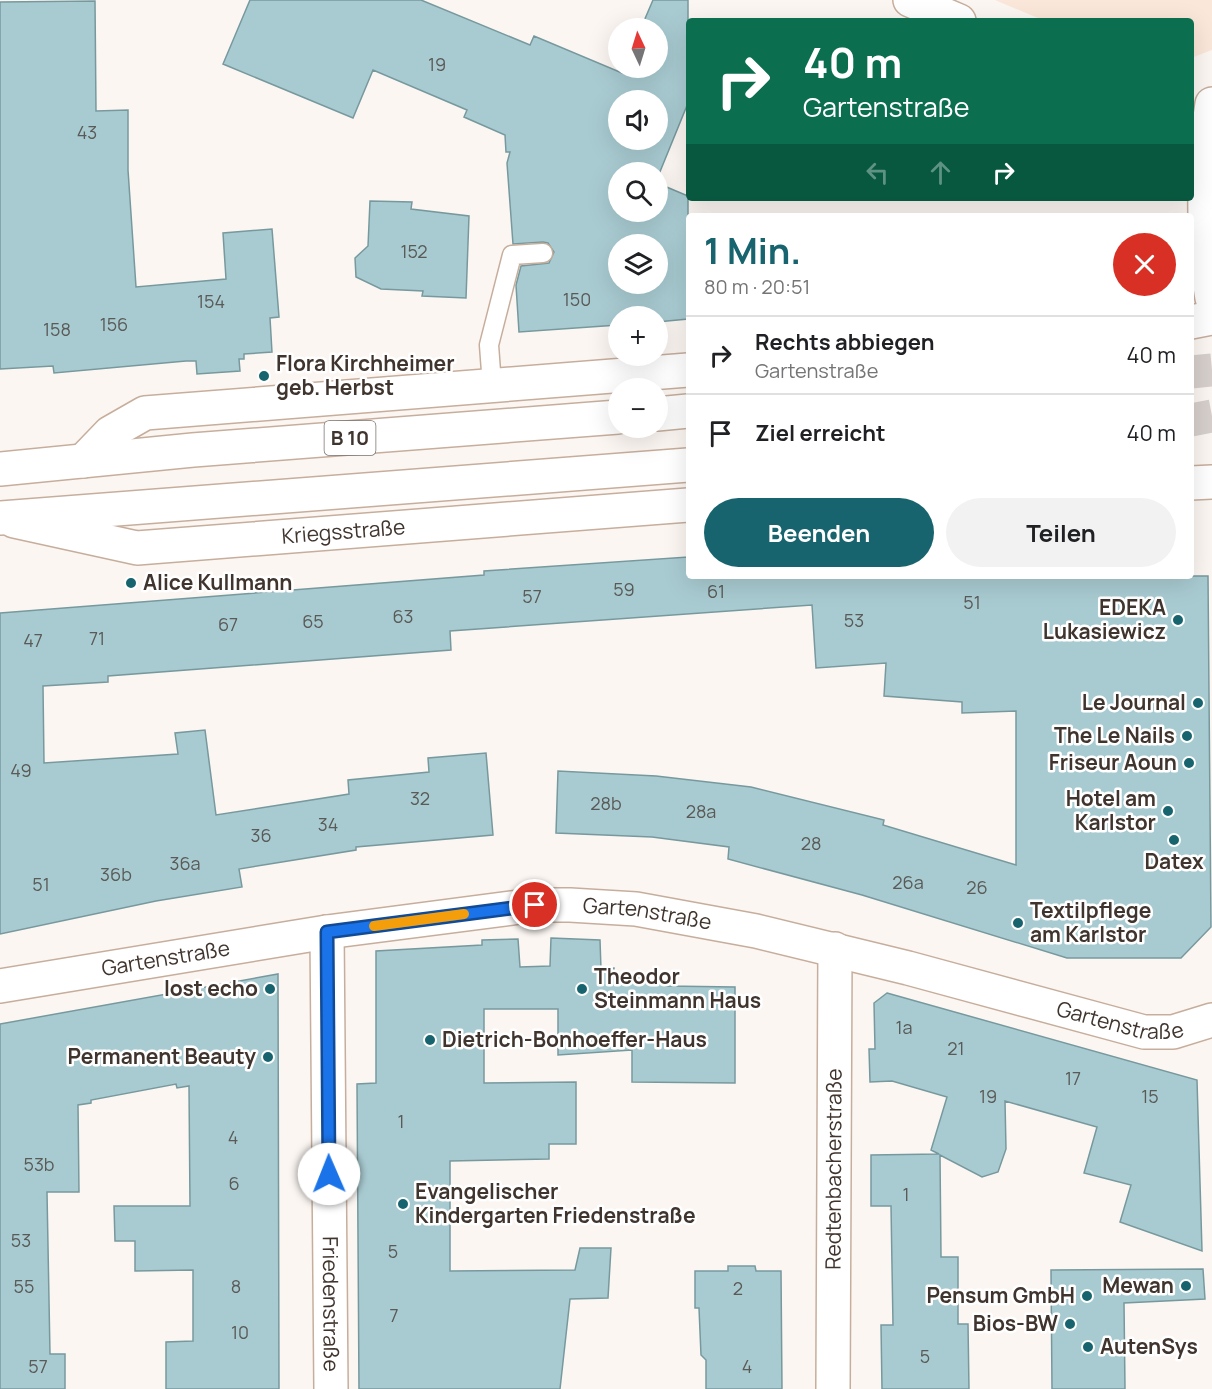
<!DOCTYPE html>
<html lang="de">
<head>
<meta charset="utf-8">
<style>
  body { margin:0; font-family:Manrope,sans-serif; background:#f2f2f2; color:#202124; height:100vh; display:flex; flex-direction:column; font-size:22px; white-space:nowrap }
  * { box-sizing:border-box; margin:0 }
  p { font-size:20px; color:#757577 }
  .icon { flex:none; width:33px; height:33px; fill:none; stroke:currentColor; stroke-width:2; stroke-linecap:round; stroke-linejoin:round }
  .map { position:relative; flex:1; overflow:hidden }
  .drawer { position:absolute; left:686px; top:213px; width:508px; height:366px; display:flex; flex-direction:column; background:#fff; border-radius:6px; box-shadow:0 6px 24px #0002 }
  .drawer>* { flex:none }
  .top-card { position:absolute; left:686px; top:18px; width:508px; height:183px; border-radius:6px; box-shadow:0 6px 24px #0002; background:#0b6e4f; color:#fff; overflow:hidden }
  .needle { width:39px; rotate:356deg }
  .buttons { position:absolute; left:608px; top:18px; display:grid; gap:12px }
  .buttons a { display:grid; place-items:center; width:60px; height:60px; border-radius:50%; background:#fff; box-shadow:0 6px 24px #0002; font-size:30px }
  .pin { position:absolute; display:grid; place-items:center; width:51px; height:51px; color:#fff; margin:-26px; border:3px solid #fff; border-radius:50%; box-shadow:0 2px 6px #0007 }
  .me { position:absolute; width:66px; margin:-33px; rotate:359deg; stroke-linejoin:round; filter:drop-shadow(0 0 4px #0008) }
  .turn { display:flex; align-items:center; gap:21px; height:126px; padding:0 18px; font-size:27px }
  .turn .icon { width:78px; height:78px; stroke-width:2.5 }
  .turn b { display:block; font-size:42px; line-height:51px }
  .lanes { display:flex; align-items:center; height:57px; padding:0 18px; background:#0003; justify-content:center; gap:30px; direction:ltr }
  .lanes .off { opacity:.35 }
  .round { display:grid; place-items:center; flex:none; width:63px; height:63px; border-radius:32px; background:#f2f2f2 }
  .summary { display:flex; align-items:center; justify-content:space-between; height:102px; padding:0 18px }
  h1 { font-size:36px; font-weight:700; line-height:45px; color:#17646e }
  .action { display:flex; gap:12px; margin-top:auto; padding:12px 18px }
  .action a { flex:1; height:69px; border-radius:36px; background:#17646e; color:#fff; font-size:24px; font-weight:700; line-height:69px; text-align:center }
  .action a+a { background:#f2f2f2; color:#202124 }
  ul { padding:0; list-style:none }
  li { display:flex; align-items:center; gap:18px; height:78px; padding:0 18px; border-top:2px solid #e0e0e0 }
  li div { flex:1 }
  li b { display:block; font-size:22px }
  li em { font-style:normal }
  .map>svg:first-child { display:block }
  .built { fill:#fbe7d9 }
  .building { fill:#a8cbd1; stroke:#77999e; stroke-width:1.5; fill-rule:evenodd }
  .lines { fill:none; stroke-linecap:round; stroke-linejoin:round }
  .primary-tunnel { stroke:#d6cfcb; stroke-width:33; stroke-dasharray:33 16; stroke-linecap:butt }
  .lane-casing { stroke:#c7ae9c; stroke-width:21 }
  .street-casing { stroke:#c7ae9c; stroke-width:36 }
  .secondary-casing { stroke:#c7ae9c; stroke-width:36 }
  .primary-casing { stroke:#c7ae9c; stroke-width:36 }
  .lane { stroke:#fff; stroke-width:18 }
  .street { stroke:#fff; stroke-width:33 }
  .secondary { stroke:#fff; stroke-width:33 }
  .primary { stroke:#fff; stroke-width:33 }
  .route-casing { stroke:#114b97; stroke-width:15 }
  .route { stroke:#1a73e8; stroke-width:10 }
  .slow { stroke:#f59e0b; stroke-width:10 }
  .poi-dot { fill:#17646e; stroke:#fff; stroke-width:2 }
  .labels { text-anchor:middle; stroke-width:5; stroke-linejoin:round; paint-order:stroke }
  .number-label { font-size:18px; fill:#5a5a57 }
  .shield { fill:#fff; stroke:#79726d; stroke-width:1.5 }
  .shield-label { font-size:20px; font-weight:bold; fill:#40352e }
  .poi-label { font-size:21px; font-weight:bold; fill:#40352e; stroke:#fff; text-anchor:end }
  .street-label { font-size:21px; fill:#40352e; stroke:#fff }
</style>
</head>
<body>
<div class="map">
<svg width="1212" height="1389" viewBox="0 0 1212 1389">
  <rect width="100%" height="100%" fill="#fbf6f2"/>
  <!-- built -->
  <path class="built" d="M995 0H1212V50L1191 58V21H1045Z"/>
  <!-- building -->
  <path class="building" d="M250 0H421L530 45 534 36 622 73 624 68H657V28H641L653 0H688V103L657 179V172H618V212H657V183L688 196V319L657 322V316H618V325L519 332 516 285 521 266 549 263 554 252 548 243 543 242 513 244 507 163 510 152H506L505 135 464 117 467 110 373 70 353 118 223 64ZM618 100H657V140H618ZM618 244H657V284H618Z
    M95 1 96 111 128 110V170L136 287 226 279 223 233 272 229 279 317 270 318 272 352 244 354V359H239L240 371 197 374 196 361H186L54 373 53 366 0 369V2Z
    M370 201 412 202 411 209 469 216 466 298 422 296 423 291 381 289 356 277 355 258 368 246Z
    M688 557V576H1208L1211 927 1181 958H1067L862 895 728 859 729 847 652 837 556 833 558 771 656 776 751 787 884 820 883 825 1016 865V711L962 713V702L884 696 886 663 816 668 812 605 450 631 451 650 108 676V682L43 686 44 763 178 754 175 733 205 730 216 815 349 794 348 780 429 772 428 758 486 753 493 835 356 847V850L239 869 242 887 156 901 0 934V613L484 575V571Z
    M551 938 600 940 601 969 614 968V972L645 978 666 986 735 987V1083L632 1082V1050L558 1055V1009H484V1083L576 1082V1144H549V1159L450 1161V1271L575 1270 580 1248H611L608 1298 570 1299 560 1389H359L357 1084 376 1083V951L482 945V940L518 939 520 967 550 966Z
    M278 974 279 1389H166V1342L193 1341V1270L135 1271V1241H115L114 1206H190L189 1086 177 1088 176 1084 91 1100V1103L78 1105 79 1192H47L50 1354H65V1389H0V1024Z
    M887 993 1197 1080 1202 1251 1120 1222 1131 1185 1084 1173 1097 1127 1005 1101 1006 1149 998 1172 982 1177 940 1155 941 1257H958V1324H968L969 1389H882L881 1325H893L891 1206H871V1155L939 1154 931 1150 947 1097 892 1081 870 1082 869 1049H875L874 1003Z
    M728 1266H755L756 1271H781L782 1389H706V1360L701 1355 699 1308H695V1271H728Z
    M1203 1269 1205 1299 1124 1303 1125 1389H1052L1051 1270Z"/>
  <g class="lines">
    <!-- primary-tunnel -->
    <path class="primary-tunnel" d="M1191 372 1212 370
      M1191 420 1212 416"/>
    <!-- lane casing -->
    <g class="lane-casing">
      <path id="lane" d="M492 385 489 345 512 255 543 253"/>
    </g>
    <!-- street casing -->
    <g class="street-casing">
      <g id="street">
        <path d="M910 0 959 21"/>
        <path id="s1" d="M327 932 331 1389"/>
        <path id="s2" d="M0 986 327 932 535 905H570L636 909 756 931 908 968 1144 1032H1173L1212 1020"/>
        <path id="s3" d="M833 1389 835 949"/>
      </g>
    </g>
    <!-- secondary casing -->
    <g class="secondary-casing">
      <g id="secondary">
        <path d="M1212 104C1203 159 1202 244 1212 298"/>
        <path d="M1191 322 1212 318"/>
        <path d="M83 461 110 433 145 413 688 370"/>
        <path d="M1191 483 1212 482"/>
        <path id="s4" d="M14 521 137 548 688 505"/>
      </g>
    </g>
    <!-- primary casing -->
    <g class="primary-casing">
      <path id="primary" d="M657 414 688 411
        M0 469 193 450 618 417
        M0 518 688 465"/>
    </g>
    <!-- lane -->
    <use href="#lane" class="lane"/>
    <!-- street -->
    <use href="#street" class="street"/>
    <!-- secondary -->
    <use href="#secondary" class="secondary"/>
    <!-- primary -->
    <use href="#primary" class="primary"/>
  </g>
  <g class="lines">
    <!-- route casing -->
    <g class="route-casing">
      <path id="route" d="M329 1174 327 932 535 905"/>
    </g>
    <!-- route -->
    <use href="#route" class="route"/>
    <!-- slow -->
    <path class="slow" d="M374 926 464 914"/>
  </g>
  <!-- markers -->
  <g class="poi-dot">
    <circle cx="264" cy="376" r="6"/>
    <circle cx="131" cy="583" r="6"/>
    <circle cx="1178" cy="620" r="6"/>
    <circle cx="1198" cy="703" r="6"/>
    <circle cx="1187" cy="736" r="6"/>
    <circle cx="1189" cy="763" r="6"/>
    <circle cx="1168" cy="811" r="6"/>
    <circle cx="1174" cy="840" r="6"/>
    <circle cx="1018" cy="923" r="6"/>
    <circle cx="270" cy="989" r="6"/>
    <circle cx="582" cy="989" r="6"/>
    <circle cx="430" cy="1040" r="6"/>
    <circle cx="268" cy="1057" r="6"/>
    <circle cx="403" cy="1204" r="6"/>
    <circle cx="1186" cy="1286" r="6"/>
    <circle cx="1087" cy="1296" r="6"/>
    <circle cx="1070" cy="1324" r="6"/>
    <circle cx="1088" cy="1347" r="6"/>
  </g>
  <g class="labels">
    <!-- number labels -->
    <g class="number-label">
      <text x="437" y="71">19</text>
      <text x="87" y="139">43</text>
      <text x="414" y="258">152</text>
      <text x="577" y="306">150</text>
      <text x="211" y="308">154</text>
      <text x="114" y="331">156</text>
      <text x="57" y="336">158</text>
      <text x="624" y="596">59</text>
      <text x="716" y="598">61</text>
      <text x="532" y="603">57</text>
      <text x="972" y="609">51</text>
      <text x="403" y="623">63</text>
      <text x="854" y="627">53</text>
      <text x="313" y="628">65</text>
      <text x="228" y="631">67</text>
      <text x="97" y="645">71</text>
      <text x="33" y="647">47</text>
      <text x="21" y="777">49</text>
      <text x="420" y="805">32</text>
      <text x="606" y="810">28b</text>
      <text x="701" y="818">28a</text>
      <text x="328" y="831">34</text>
      <text x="261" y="842">36</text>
      <text x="811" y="850">28</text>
      <text x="185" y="870">36a</text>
      <text x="116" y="881">36b</text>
      <text x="908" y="889">26a</text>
      <text x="41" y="891">51</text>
      <text x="977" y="894">26</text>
      <text x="904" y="1034">1a</text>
      <text x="956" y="1055">21</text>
      <text x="1073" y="1085">17</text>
      <text x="988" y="1103">19</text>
      <text x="1150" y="1103">15</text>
      <text x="401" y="1128">1</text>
      <text x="233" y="1144">4</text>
      <text x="39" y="1171">53b</text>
      <text x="234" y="1190">6</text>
      <text x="906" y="1201">1</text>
      <text x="21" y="1247">53</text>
      <text x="393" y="1258">5</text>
      <text x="24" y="1293">55</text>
      <text x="236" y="1293">8</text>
      <text x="738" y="1295">2</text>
      <text x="394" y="1322">7</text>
      <text x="240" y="1339">10</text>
      <text x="925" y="1363">5</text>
      <text x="38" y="1373">57</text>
      <text x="747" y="1373">4</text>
    </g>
    <!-- shield labels -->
    <rect class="shield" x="324.5" y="421" width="51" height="34" rx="4.5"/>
    <g class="shield-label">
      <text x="350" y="445">B 10</text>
    </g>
    <!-- poi labels -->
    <g class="poi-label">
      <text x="276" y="371" text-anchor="start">Flora Kirchheimer<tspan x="276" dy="24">geb. Herbst</tspan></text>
      <text x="143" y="590" text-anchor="start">Alice Kullmann</text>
      <text x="1166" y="615">EDEKA<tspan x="1166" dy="24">Lukasiewicz</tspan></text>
      <text x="1186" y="710">Le Journal</text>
      <text x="1175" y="743">The Le Nails</text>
      <text x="1177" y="770">Friseur Aoun</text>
      <text x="1156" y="806">Hotel am<tspan x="1156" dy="24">Karlstor</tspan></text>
      <text x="1174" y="869" text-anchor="middle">Datex</text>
      <text x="1030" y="918" text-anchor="start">Textilpflege<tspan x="1030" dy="24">am Karlstor</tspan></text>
      <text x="594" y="984" text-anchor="start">Theodor<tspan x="594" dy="24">Steinmann Haus</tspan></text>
      <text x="258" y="996">lost echo</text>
      <text x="442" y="1047" text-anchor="start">Dietrich-Bonhoeffer-Haus</text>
      <text x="256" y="1064">Permanent Beauty</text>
      <text x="415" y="1199" text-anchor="start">Evangelischer<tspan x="415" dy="24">Kindergarten Friedenstraße</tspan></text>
      <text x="1174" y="1293">Mewan</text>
      <text x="1075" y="1303">Pensum GmbH</text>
      <text x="1058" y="1331">Bios-BW</text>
      <text x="1100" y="1354" text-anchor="start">AutenSys</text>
    </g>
    <!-- street labels -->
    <g class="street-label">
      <text dy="7" stroke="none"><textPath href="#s4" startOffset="333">Kriegsstraße</textPath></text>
      <text dy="7" stroke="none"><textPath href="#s2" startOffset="654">Gartenstraße</textPath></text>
      <text dy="7" stroke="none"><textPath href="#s2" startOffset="168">Gartenstraße</textPath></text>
      <text dy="7" stroke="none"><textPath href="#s2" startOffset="1140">Gartenstraße</textPath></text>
      <text dy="7" stroke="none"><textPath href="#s3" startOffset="220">Redtenbacherstraße</textPath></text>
      <text dy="7" stroke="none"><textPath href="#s1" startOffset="372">Friedenstraße</textPath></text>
    </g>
  </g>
</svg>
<div class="buttons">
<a><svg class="needle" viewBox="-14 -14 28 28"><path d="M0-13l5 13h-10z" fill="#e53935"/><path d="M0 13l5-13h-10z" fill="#757577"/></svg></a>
<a><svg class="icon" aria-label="sound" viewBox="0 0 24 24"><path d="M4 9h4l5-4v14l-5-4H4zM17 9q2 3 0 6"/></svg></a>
<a><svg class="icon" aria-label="search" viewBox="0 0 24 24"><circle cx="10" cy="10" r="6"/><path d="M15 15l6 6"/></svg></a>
<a><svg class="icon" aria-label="layers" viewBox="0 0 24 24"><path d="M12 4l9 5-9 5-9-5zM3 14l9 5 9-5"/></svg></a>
<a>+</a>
<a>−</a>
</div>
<div class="pin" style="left:535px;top:905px;background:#d93025"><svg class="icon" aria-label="arrive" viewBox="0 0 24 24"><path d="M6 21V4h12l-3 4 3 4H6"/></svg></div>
<svg class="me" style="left:329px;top:1174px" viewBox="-20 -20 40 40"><circle r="19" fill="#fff"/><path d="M0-13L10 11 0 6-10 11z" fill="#1a73e8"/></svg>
<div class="top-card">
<div class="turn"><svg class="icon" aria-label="right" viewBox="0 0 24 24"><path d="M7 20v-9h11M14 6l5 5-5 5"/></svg><div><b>40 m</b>Gartenstraße</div></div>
<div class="lanes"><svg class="icon off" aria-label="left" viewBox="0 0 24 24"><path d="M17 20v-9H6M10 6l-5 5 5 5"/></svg><svg class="icon off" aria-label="ahead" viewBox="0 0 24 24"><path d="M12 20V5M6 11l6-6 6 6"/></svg><svg class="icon" aria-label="right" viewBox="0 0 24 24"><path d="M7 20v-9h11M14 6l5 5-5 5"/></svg></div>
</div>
<section class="drawer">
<div class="summary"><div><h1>1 Min.</h1><p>80 m · 20:51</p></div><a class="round" style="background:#d93025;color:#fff"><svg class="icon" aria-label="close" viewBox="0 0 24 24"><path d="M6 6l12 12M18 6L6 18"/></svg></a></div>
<ul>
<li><svg class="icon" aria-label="right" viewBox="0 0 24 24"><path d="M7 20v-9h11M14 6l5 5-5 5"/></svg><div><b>Rechts abbiegen</b><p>Gartenstraße</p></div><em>40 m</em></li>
<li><svg class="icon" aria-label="arrive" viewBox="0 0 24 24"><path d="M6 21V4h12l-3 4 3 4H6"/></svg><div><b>Ziel erreicht</b></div><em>40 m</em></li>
</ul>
<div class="action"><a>Beenden</a><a>Teilen</a></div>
</section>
</div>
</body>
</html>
